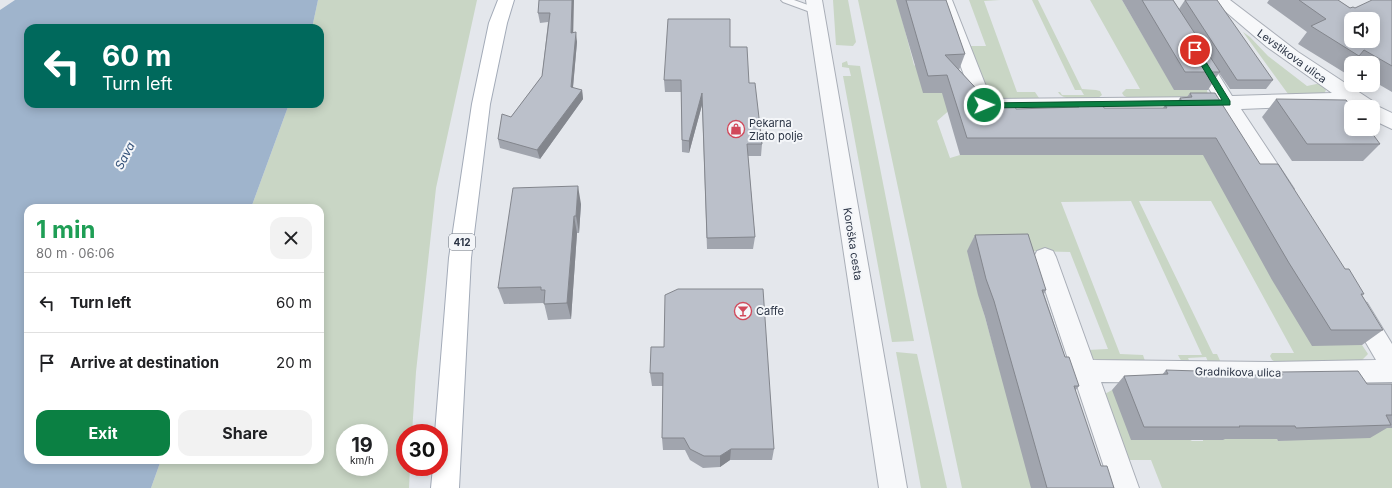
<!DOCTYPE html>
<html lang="en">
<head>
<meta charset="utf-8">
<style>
  body { margin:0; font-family:Inter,sans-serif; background:#f2f2f2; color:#202124; height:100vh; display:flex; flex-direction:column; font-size:15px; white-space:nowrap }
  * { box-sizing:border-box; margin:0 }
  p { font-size:13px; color:#757577 }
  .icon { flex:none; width:22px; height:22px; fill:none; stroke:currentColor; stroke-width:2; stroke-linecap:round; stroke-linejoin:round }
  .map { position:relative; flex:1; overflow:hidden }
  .details { position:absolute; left:24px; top:204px; width:300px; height:260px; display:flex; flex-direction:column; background:#fff; border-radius:12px; box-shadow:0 2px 10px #0003 }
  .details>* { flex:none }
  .hud { position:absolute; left:24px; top:24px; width:300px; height:84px; border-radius:12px; box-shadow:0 2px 10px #0003; background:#00695c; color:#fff; overflow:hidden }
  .tools { position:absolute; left:1344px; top:12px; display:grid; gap:8px }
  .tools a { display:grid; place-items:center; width:36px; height:36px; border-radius:8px; background:#fff; box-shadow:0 2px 10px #0003; font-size:20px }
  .speed { position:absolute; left:336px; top:424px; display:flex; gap:8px; font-size:20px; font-weight:700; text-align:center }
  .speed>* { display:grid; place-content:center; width:52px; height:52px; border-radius:50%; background:#fff; box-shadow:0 2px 10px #0003; line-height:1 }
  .speed small { font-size:10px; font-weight:400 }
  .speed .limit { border:6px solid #d22; background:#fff; color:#111 }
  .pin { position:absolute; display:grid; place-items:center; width:34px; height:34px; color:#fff; margin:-17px; border:2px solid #fff; border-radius:50%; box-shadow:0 1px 4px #0007 }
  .me { position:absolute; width:44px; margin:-22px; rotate:89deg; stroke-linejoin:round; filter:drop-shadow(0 0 3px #0008) }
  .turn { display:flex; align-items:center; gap:14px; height:84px; padding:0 12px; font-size:18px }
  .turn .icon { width:52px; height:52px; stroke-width:2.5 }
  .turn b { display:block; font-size:28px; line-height:34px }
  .round { display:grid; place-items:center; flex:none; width:42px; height:42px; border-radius:12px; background:#f2f2f2 }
  .summary { display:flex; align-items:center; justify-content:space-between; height:68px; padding:0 12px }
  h1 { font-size:24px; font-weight:700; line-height:30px; color:#1e9e55 }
  .primary-button { display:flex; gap:8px; margin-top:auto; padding:8px 12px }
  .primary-button a { flex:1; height:46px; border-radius:12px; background:#0b8043; color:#fff; font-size:16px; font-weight:700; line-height:46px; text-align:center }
  .primary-button a+a { background:#f2f2f2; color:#202124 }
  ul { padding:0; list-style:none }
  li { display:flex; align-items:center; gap:12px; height:60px; padding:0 12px; border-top:1px solid #e0e0e0 }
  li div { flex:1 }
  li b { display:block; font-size:15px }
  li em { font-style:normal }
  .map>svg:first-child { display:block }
  .green { fill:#c9d6c5; fill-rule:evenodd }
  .water { fill:#9fb4cc }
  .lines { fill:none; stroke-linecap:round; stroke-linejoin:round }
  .service-casing { stroke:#a9aeb7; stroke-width:2 }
  .minor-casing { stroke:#a9aeb7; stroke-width:2 }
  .primary-casing { stroke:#a3abb8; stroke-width:2 }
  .service { fill:#f7f8fa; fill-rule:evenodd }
  .minor { fill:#f7f8fa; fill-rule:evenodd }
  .primary { fill:#fff; fill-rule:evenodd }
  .wall { fill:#a1a5ae }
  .shaded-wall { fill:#83868d }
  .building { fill:#bbc0ca; stroke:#83868d; fill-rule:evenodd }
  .route { fill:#0b8043; stroke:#07532c }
  .labels { text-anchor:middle; stroke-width:4; stroke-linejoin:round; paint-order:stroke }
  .shield { fill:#f4f6f9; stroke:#676e7b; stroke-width:1 }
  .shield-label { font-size:10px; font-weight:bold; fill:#2b3445 }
  .street-label { font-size:11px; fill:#2b3445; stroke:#f4f6f9 }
  .poi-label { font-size:11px; fill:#2b3445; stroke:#f4f6f9; text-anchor:start }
  .water-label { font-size:12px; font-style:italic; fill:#34527a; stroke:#f4f6f9 }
</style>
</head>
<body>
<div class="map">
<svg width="1392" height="488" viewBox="0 0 1392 488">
  <rect width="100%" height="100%" fill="#e4e7ec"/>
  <!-- green -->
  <path class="green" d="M318 0H477L436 188 416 372 412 433H405V467H410L409 488H151L161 460H320V208H251L289 104H320V28H312ZM345 433H379V467H345Z
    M833 0H848L856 42 853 46 836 45Z
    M858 0H897L914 65 957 93 960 101 937 121 950 158 960 155H1208L1239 219 1283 298 1362 345 1368 354 1358 364 1278 363 1272 360 1270 356 1272 353H1294L1211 201H1139L1213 354H1217L1222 365 1209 364 1206 357 1188 358 1191 365C1184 363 1181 362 1178 355H1202L1131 201 1061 202 1120 354 1143 355 1146 364 1097 360 1091 358 1087 350 1108 349 1070 252 1030 251 972 271 1033 488H962Z
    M969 0H1000L984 1 1017 92H1035L1039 98C1024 99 994 104 984 91 979 83 971 56 967 46H986Z
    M1032 0H1038L1082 89 1096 90 1100 91 1102 95 1098 98C1087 98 1064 103 1058 92H1060L1062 95H1084L1081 90H1075Z
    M1090 0H1122L1174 89 1207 90 1208 96 1202 98 1132 99 1124 96 1122 93 1126 89H1140Z
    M1243 32 1250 37 1268 56 1307 86 1321 83 1326 90 1324 94 1291 98Z
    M847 61 848 65 860 66 914 341 892 342 843 76H851L849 68 842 67V63Z
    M896 352 917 354 947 488H921Z
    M1112 390 1192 441H1203V439H1277L1278 441 1296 439 1297 440H1309V439L1365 428H1392V488H1162L1151 460H1125L1103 395Z"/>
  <!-- water -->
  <path class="water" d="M15 0H318L312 28H28V104H289L251 208H28V460H161L151 488H0V10Z"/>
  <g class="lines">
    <!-- service casing -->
    <g class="service-casing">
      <path id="service" d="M781 0H794L819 9 821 11 819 13H813L783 2Z"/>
    </g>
    <!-- minor casing -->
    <g class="minor-casing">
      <path id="minor" d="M806 0H822L907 488H879Z
        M936 0H952L991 99 1214 97 1189 55 1192 51 1198 49 1204 51 1232 96 1332 93 1267 47 1212 0H1230L1298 52 1374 102 1375 105 1392 113V129L1373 120V107H1353L1350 105 1241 109 1294 189 1291 194 1284 197 1277 194 1222 109 984 111 977 110Z
        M1045 248 1053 251 1056 257 1093 360 1269 362 1376 360 1347 310 1351 303 1359 300 1367 303 1392 344V382L1269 384 1101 382 1139 488H1111L1034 257 1037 251Z"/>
    </g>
    <!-- primary casing -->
    <g class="primary-casing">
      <path id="primary" d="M498 0H514L507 23 490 104 471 258 459 488H431L433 467H439V433H435L449 258 472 104 489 23Z"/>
    </g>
    <!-- service -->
    <use href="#service" class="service"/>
    <!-- minor -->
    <use href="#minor" class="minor"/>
    <!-- primary -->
    <use href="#primary" class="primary"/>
  </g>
  <!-- wall -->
  <path class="wall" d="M539 0 573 33 577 42 573 88 582 90 583 99 540 159 500 148 498 139 511 117 542 76 548 22 540 23 538 13Z
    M896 0H946L965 54 959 70 985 98 996 106 1016 109 1077 107 1078 105 1104 108H1163L1165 105H1175L1180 98 1187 97 1190 93 1260 164 1364 294 1362 295 1383 330 1362 345 1312 346 1272 280 1203 155H960L942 93H923Z
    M1122 0H1173L1179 9 1185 0 1273 80 1266 89H1230L1219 73 1208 90H1174Z
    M1269 0H1338L1350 8H1355L1392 0V92L1373 81V63H1351V67H1350L1345 73 1298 44 1307 32 1267 3Z
    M730 47 749 83 762 144 761 156H748L755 237 753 249H707L702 105 689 153 682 152 681 92H665L664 80Z
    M1276 99 1380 144 1363 161H1292L1262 117Z
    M581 204 579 233H577L571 319 548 320 544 303 504 304 498 288Z
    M975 235 1046 290 1044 294 1065 357 1079 386 1075 391 1101 466 1114 488H1031L985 317 978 295 967 251Z
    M664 347 774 449 772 460H730L720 467 703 468 690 460 685 450H663L662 438 663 386H652L650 373Z
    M1166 370 1201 375H1278L1281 372 1367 384H1392V428H1387L1370 438 1278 441 1277 439H1225L1223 440H1131L1112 390 1124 376 1162 375Z"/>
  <!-- shaded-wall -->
  <path class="shaded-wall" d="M572 0H574L573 42 571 33Z
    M576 32 577 42 572 97 571 87Z
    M582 90 583 99 540 159 537 150Z
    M702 93V105L689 153V141Z
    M578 186 581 204 579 233 576 216Z
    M574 216 577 233 571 319 567 303Z
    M731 449 730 460 720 467V456Z"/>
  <!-- building -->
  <path class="building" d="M539 0H572L571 33 576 32 571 87 582 90 537 150 498 139 502 114 511 117 542 76 550 13H538Z
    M906 0H946L965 54 945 55 985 98H993L996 106 1015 105 1016 109 1079 107 1078 105H1103L1104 108H1167L1165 105H1184L1180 98 1192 97 1190 93H1215L1260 164H1278L1345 269H1349L1364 294H1361L1383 330H1331L1289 263 1216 138H967L947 75 928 76Z
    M1142 0H1173L1220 72H1185Z
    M1185 0H1217L1273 80H1237Z
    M1299 0H1338L1350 8 1353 7 1355 8 1372 0H1392V66L1364 50 1359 56 1311 26 1326 19ZM1351 19H1373V41H1351Z
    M668 19H730V47H747L749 83H755L762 144H747L755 237 707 238 702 93 689 141 682 140 681 80H664Z
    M1276 99 1346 100 1352 107H1351V129H1369L1380 144H1307Z
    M578 186 576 216H574L567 303 544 304 545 290H541V287L498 288 513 188Z
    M1028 234 1046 290H1042L1065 357H1069L1079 386H1074L1101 466H1107L1114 488H1047L994 301 986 279 975 235Z
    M678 289H763L774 449H731L720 456H704L690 449 684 438H662L663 373H650L651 347H664L665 295Z
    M1166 370 1198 371 1201 375H1283L1281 372 1358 371 1367 384H1392V415H1386L1391 425 1296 428 1295 426H1239L1240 427H1144L1124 376 1168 374Z"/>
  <!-- route -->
  <path class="route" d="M1195 48 1198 49 1230 101V105L984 108 980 105 984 103 1222 100 1192 50Z"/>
  <!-- icons -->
  <defs>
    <g id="shop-ring" transform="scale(0.9)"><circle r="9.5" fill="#f4f6f9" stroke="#d1495b" stroke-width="1.5"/><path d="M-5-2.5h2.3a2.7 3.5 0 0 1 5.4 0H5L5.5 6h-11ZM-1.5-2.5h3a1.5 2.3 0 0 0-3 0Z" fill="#d1495b"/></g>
    <g id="bar-ring" transform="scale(0.9)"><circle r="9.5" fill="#f4f6f9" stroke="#d1495b" stroke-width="1.5"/><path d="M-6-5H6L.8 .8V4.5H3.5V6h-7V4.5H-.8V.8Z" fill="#d1495b"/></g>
  </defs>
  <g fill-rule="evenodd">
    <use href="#shop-ring" x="736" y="129"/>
    <use href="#bar-ring" x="743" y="311"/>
  </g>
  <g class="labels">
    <!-- shield labels -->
    <rect class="shield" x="449" y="234" width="26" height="16" rx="3"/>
    <g class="shield-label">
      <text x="462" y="246">412</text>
    </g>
    <!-- street labels -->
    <g class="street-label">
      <text transform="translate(1292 56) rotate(36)" y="4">Levstikova ulica</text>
      <text transform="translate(853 244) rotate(81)" y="4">Koroška cesta</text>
      <text transform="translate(1238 372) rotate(1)" y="4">Gradnikova ulica</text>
    </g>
    <!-- poi labels -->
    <g class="poi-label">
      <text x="749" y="127">Pekarna<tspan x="749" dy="13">Zlato polje</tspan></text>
      <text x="756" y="315">Caffe</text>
    </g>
    <!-- water labels -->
    <g class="water-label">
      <text transform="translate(125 156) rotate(-63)" y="4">Sava</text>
    </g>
  </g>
</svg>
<div class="tools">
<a><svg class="icon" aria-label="sound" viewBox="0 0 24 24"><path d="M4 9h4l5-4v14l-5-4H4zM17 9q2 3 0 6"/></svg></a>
<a>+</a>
<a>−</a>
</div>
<div class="speed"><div>19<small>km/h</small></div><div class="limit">30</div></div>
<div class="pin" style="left:1195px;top:50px;background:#d93025"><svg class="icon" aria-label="arrive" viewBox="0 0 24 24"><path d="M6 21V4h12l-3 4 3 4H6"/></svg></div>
<svg class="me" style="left:984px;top:105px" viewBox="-20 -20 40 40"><circle r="17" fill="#0b8043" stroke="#fff" stroke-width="3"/><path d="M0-11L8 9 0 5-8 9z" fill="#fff"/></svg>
<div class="hud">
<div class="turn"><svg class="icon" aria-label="left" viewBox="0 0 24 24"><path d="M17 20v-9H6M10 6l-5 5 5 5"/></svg><div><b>60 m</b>Turn left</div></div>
</div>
<section class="details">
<div class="summary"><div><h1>1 min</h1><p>80 m · 06:06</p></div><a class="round"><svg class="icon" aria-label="close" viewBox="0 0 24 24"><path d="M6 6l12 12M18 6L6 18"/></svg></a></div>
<ul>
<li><svg class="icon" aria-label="left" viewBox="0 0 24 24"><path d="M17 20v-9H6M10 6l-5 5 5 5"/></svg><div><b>Turn left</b></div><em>60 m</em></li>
<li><svg class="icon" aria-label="arrive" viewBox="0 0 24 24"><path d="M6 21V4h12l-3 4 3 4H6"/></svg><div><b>Arrive at destination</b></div><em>20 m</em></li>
</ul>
<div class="primary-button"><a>Exit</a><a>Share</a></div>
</section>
</div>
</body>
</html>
